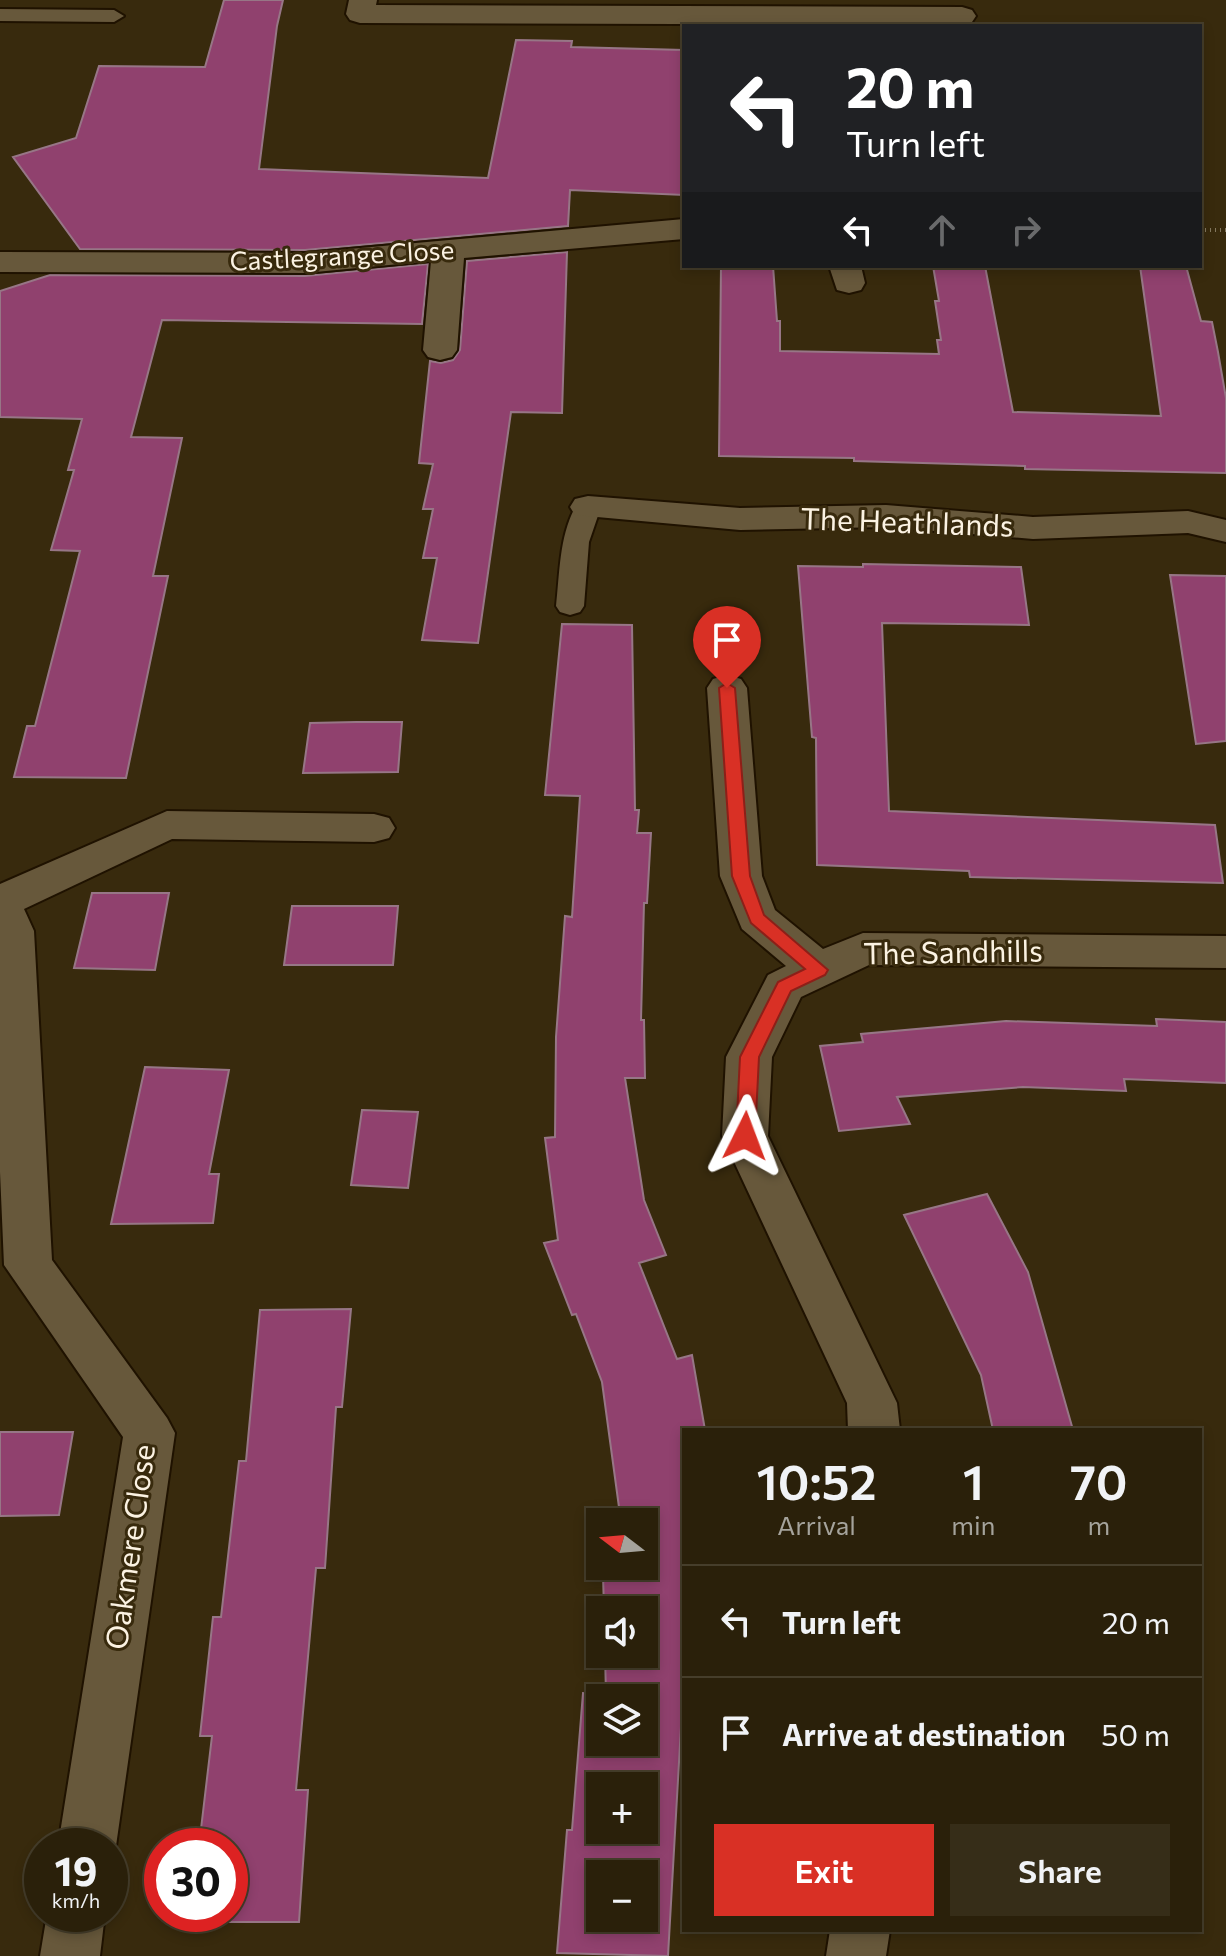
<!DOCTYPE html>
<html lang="en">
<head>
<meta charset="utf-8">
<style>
  body { margin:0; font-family:Commissioner,sans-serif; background:#362d18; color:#f1f3f6; height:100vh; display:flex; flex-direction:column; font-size:30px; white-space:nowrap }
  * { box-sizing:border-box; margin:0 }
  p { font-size:26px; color:#a5a39c }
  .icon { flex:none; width:44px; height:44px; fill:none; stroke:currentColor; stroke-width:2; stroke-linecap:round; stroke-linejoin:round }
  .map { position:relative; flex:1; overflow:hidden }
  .side { position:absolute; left:682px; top:1428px; width:520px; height:504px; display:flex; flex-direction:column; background:#2a200a; border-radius:0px; box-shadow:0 4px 12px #0003,0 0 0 2px #463e2b }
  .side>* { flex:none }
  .guide { position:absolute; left:682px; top:24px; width:520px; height:244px; border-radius:0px; box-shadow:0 4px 12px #0003,0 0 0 2px #463e2b; background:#202124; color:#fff; overflow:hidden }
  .needle { width:52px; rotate:286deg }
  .controls { position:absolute; left:586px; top:1508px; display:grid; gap:16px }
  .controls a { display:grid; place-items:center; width:72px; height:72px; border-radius:0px; background:#2a200a; box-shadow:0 4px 12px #0003,0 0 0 2px #463e2b; font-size:40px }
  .speed { position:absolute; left:24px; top:1828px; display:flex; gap:16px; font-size:40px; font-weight:700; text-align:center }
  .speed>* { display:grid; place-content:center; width:104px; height:104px; border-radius:50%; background:#2a200a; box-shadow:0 4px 12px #0003,0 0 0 2px #463e2b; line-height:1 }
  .speed small { font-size:20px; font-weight:400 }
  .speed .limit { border:12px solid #d22; background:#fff; color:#111 }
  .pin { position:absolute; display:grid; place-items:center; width:68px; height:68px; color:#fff; margin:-82px -34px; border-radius:50% 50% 50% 0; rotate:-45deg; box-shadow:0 0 8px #0007 }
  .pin .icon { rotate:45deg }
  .me { position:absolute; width:88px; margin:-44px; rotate:3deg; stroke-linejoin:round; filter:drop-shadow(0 0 6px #0008) }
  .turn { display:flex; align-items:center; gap:28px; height:168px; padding:0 32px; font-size:36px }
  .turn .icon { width:104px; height:104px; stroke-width:2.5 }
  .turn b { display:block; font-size:56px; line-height:68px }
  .lanes { display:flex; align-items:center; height:76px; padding:0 32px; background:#0003; justify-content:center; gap:40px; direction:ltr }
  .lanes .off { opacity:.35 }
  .eta { display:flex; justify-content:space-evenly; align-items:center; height:136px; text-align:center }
  .eta b { font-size:48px; font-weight:600; line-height:56px }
  .button { display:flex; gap:16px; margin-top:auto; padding:16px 32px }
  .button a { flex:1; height:92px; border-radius:0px; background:#d93025; color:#fff; font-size:32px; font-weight:600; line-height:92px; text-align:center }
  .button a+a { background:#362d18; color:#f1f3f6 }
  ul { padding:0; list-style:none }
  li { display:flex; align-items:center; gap:24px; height:112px; padding:0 32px; border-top:2px solid #463e2b }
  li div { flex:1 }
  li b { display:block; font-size:30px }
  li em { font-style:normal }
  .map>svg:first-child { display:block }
  .building { fill:#90416e; stroke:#977686; stroke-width:2; fill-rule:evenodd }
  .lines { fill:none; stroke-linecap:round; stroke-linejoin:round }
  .service-casing { stroke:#1f1200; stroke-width:4 }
  .minor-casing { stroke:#1f1200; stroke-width:4 }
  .path { stroke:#83775f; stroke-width:4; stroke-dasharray:1 4; stroke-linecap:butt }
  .service { fill:#67583b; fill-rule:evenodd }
  .minor { fill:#67583b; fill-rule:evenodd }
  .route { fill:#d93025; stroke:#8d1f18; stroke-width:2 }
  .labels { text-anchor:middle; stroke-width:6; stroke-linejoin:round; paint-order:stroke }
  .far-street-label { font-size:26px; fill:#fbf2e2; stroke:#382a0d }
  .street-label { font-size:30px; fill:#fbf2e2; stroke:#382a0d }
</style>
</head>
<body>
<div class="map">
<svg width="1226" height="1956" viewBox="0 0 1226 1956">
  <rect width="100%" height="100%" fill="#382a0d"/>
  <!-- building -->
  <path class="building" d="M224 0H283L277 26 259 169 488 178 516 40 572 41 571 47 684 50V195L570 190 568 226 305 250 80 249 13 157 76 138 99 66 205 67Z
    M567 252 562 413 511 412 478 643 422 640 437 558H423L433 509H423L433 464 419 463 430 361 441 363 453 360 460 350 467 261Z
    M428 264 422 324 162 320 131 437 182 438 153 576H168L126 778 14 777 27 726H35L80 551 51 550 74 470H68L82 419 0 417V291L50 275 305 276Z
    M721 266H773L777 321H780V351L939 354 937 340H941L935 301H939L933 266H985L1013 412 1161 416 1140 266H1186L1201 321 1212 322 1218 352 1226 398V473L1025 469V466L854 461V458L719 456Z
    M863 564 1021 567 1029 625 882 623 889 811 1215 825 1223 883 970 877 969 871 817 865 816 738 812 737 798 566 863 567Z
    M1170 575 1226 576V741L1196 744Z
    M562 624 632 625 635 810H639L637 833H651L647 903H644L641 1020H644L645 1078H625L644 1200 666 1255 639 1263 677 1359 692 1355 705 1430H684V1674L668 1956 557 1953 567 1830H572L583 1693 606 1695 605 1654H644V1610H604L603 1575 628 1574 627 1566H644V1522H621L602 1382 576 1314 572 1315 544 1243 558 1240 545 1138 555 1137 556 1037 565 916 572 917 580 796 545 795ZM600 1698H644V1742H600ZM600 1786H644V1830H600ZM600 1874H644V1918H600Z
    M356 722H402L398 772 303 773 310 723Z
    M92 893H169L155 970 74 968Z
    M292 906H398L393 965H284Z
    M1156 1019 1226 1022V1083L1124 1079 1126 1091 1023 1087 897 1097 910 1124 839 1131 820 1046 863 1042 861 1034 1006 1021 1157 1026Z
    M145 1067 229 1070 209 1174H219L213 1223 111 1224Z
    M362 1110 418 1112 408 1188 351 1185Z
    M987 1194 1028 1272 1073 1430H993L981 1375 904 1215Z
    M351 1309 342 1407H336L325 1568H316L296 1790H308L299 1922H190L191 1914H230V1846H199L212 1736H200L213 1617H221L239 1461H246L260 1310Z
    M0 1432H73L59 1515 0 1516Z"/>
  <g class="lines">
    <!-- service casing -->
    <g class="service-casing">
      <path id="service" d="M0 9 114 10 124 16 114 22 0 21Z
        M588 499 597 501 601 507 589 542 584 606 580 612 570 615 560 612 556 606C560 572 559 531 579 501Z"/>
    </g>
    <!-- minor casing -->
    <g class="minor-casing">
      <path id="minor" d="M349 0H377L376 5 962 7 972 10 976 16 972 22 962 25 360 23 350 20 346 14Z
        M684 219V239L464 258 457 350 452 357 440 360 428 357 423 350 431 261 305 273 0 272V252L305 253Z
        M829 266H861L865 283 861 290 849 293 837 290Z
        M588 496 740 508 886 505 1033 517 1188 511 1226 520V542L1188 533 1033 539 886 527 740 530 575 515 570 507 575 499Z
        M727 675 741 679 747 688 762 876 775 910 823 949 863 933 1226 936V968L869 965 801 997 772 1057 768 1136 897 1403 900 1430H848L847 1403 722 1136 726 1057 768 975 786 966 742 929 720 876 707 688 713 679Z
        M167 811 374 814 389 818 395 828 389 838 374 842 172 839 24 909 34 931 52 1260 167 1418 175 1433 116 1846 110 1860V1846H58L123 1437 4 1265 0 1172V884Z
        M47 1914H105L100 1956H40Z
        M830 1930H890L886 1956H826Z"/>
    </g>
    <!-- path -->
    <path class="path" d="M1200 230H1226"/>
    <!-- service -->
    <use href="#service" class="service"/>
    <!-- minor -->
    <use href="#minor" class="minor"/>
  </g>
  <!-- route -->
  <path class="route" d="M727 683 735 688 750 876 764 915 828 970 825 975 791 991 759 1057 755 1136 752 1142H739L736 1136 740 1057 778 982 805 969 751 923 732 876 719 688Z"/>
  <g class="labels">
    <!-- far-street labels -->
    <g class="far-street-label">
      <text transform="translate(342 256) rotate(-3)" y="9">Castlegrange Close</text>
    </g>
    <!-- street labels -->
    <g class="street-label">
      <text transform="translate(907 523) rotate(2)" y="10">The Heathlands</text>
      <text transform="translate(953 953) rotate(-1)" y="10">The Sandhills</text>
      <text transform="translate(131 1547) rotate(-82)" y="10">Oakmere Close</text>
    </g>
  </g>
</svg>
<div class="controls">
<a><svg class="needle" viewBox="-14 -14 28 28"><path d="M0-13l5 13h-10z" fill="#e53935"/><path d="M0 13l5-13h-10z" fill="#a5a39c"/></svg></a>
<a><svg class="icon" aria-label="sound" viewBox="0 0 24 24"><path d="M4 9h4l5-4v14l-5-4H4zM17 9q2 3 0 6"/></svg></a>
<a><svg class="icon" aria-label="layers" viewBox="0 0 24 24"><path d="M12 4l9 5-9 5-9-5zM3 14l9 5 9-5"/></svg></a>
<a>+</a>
<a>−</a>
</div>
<div class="speed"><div>19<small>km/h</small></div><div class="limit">30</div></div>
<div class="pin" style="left:727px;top:688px;background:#d93025"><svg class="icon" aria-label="arrive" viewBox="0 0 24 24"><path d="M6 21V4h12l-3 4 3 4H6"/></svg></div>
<svg class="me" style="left:745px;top:1136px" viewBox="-20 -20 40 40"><path d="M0-17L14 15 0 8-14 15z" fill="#d93025" stroke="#fff" stroke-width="4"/></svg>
<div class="guide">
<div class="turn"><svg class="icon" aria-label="left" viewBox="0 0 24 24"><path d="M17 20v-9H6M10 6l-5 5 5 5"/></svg><div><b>20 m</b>Turn left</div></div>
<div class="lanes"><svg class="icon" aria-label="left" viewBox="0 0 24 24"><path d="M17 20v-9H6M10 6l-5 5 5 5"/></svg><svg class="icon off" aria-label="ahead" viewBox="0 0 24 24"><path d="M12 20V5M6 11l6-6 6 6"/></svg><svg class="icon off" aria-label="right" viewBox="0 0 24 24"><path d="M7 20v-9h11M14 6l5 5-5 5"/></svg></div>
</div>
<section class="side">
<div class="eta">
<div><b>10:52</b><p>Arrival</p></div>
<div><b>1</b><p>min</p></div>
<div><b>70</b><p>m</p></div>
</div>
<ul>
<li><svg class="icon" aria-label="left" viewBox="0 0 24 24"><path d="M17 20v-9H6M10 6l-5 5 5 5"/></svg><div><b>Turn left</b></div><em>20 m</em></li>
<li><svg class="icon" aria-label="arrive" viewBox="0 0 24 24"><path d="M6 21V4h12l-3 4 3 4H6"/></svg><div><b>Arrive at destination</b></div><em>50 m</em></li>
</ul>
<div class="button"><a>Exit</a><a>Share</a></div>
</section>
</div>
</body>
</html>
